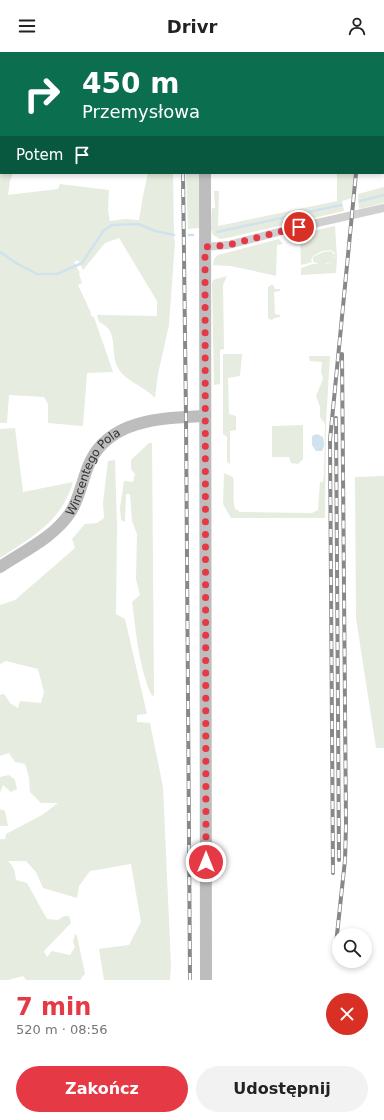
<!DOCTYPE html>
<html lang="pl">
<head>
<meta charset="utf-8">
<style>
  body { margin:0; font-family:"DejaVu Sans",sans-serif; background:#f2f2f2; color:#222; height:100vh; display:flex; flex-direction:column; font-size:15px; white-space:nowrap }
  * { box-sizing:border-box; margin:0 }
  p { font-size:13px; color:#767676 }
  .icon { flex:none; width:22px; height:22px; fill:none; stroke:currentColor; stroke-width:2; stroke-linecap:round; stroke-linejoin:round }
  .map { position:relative; height:928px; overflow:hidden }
  .details { display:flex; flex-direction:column; background:#fff; flex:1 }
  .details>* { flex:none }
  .guide { position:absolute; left:0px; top:0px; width:384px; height:122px; box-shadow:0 2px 6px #0003; background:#0b6e4f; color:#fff; overflow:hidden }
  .fabs { position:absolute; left:332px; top:876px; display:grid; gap:8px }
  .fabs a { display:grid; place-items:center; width:40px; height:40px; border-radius:50%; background:#fff; box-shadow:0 2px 6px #0003; font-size:20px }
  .pin { position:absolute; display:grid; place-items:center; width:34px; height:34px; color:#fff; margin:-17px; border:2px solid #fff; border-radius:50%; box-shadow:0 1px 4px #0007 }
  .me { position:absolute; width:44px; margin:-22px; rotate:0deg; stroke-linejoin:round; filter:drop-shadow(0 0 3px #0008) }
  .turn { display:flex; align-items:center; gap:14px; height:84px; padding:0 16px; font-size:18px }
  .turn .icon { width:52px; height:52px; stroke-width:2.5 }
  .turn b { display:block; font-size:28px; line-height:34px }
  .then { display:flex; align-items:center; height:38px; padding:0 16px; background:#0003; gap:8px; font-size:15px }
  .round { display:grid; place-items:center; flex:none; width:42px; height:42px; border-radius:21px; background:#f2f2f2 }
  .headline { display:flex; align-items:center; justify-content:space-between; height:68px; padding:0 16px }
  h1 { font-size:24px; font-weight:600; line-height:30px; color:#e63946 }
  .primary-button { display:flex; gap:8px; margin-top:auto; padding:8px 16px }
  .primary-button a { flex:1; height:46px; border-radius:24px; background:#e63946; color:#fff; font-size:16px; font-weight:600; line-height:46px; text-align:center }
  .primary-button a+a { background:#f2f2f2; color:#222 }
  header { display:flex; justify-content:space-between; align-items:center; height:52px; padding:0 16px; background:#fff; font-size:18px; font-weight:600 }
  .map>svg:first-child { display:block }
  .green { fill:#e6ecdf }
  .water { fill:#cfe2ee }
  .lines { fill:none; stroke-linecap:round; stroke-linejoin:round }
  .stream { stroke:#cfe2ee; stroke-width:2.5 }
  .street { stroke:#d0d0d0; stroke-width:8 }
  .secondary { stroke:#bdbdbd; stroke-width:12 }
  .rail-casing { stroke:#888; stroke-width:4 }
  .rail { stroke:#fff; stroke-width:2.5; stroke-dasharray:8; stroke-linecap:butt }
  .route { stroke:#e63946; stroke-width:7; stroke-dasharray:0 12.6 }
  .labels { text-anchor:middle; stroke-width:4; stroke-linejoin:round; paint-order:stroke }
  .street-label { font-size:12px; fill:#333; stroke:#fff }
</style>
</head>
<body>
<header><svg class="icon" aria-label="menu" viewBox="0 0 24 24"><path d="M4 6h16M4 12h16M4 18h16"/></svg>Drivr<svg class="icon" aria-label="person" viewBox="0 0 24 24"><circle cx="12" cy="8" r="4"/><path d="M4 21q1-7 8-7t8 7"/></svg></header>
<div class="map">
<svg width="384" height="928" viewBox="0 0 384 928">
  <rect width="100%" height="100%" fill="#fff"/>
  <!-- green -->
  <path class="green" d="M0 0 9 1H1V121H13L10 129 8 143 58 137 60 132 109 138 108 158 110 169 125 167 139 168 143 144 148 121H173L174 188 175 189 169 273 158 322 155 346C144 334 125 329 118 316 109 299 120 279 99 270L97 263 157 264V249L119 186 105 191 83 218 78 208 74 210 80 221 79 222 82 231 78 233 91 261V264L94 265 113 320 87 321 83 374 48 371V352L44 345 9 343 7 371H0Z
    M186 121H199V176L188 177Z
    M337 121H354L352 146 342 149 344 159 227 186 220 187 213 183 211 177 212 156H215L214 139H219L218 174 337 149Z
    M384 135V151L359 157 358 142Z
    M335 174 337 206 336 221 301 223V216C305 215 310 212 314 212 323 212 330 214 335 206V201L331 198 322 199 313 204 311 208 312 210 301 213 300 182Z
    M279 187 283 192 277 193 276 224 231 214 213 213 214 207 218 203Z
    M331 199 335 203 334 208C328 212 319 215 313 209V205L323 200Z
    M227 224 223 233 224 297 220 298V332L214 333 212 232 213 228Z
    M271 233H273L275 237H280V239L274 240 275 262 280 263V265L275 266 271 268 268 266V235Z
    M223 302H242L240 324 228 326 229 362 236 364V378L230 379V412L227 410V385L223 382Z
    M309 304H330L326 371 325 466H231L223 452 224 421 233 425C235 436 232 446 235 457L240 460 312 461 318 458 320 430H323L324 422 325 372 320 365V355L316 344 323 327 321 319 322 310 310 309Z
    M303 373V407L298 412 291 411 289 405H272V374Z
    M15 376 23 440 73 430C62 469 32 485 0 506V377Z
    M149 391H152L154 643 152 644C139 617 136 579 132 550L140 543 136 527 137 482 132 469 130 442H126L125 470 121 468 120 456 124 429 133 430 135 422 131 417V408Z
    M115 408 117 474 116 562 125 567 147 662 137 663V670L150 671 163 735 171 913 170 928H104L99 897 129 893 141 870 131 812 90 819 79 834 77 846 43 836 36 820 26 809H8C14 814 15 820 16 828L27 831 47 867 58 868 64 864H69L71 871 44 899 47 905 52 899 70 903 75 895 73 890 75 882 77 884 85 922 81 926V928H26L23 924 8 928H0V787H5L6 782 42 763 58 751H41L30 740 29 725 25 712 15 710 9 701 0 704V643L4 642 11 652 18 656 20 649 41 651 44 640 38 617 6 609 0 612V553L15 548 75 496 72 487 85 472 97 471 104 466 103 451 108 409Z
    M384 424V696H376L356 566 355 425Z
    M9 723 15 728 17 737 11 740 3 733 0 741V725Z
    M0 757 5 759 8 774H0Z"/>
  <!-- water -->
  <path class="water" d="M317 382 323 385C324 391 325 394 322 399H316L312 393V384Z"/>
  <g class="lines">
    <!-- stream -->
    <path class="stream" d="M360 149 384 143
      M217 180 341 153
      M189 183H193
      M0 200 16 211 37 222H57L82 211 104 178 112 173 138 172 155 179 174 183"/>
    <!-- street -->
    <path class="street" d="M213 0 214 1
      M205 195 228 193 286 178 384 156"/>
    <!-- secondary -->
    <g class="secondary">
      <path d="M227 1V0"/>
      <path d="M205 121C205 390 206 659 206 928"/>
      <path id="s1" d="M0 515C24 499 54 485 70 461 80 446 82 427 90 410 110 367 163 366 204 364"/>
    </g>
    <!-- rail casing -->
    <g class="rail-casing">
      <path id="rail" d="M165 0V1
        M369 1V0
        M183 121 186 365 190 928
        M336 366 339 808
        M333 821 330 388 356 121
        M336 892 345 808 346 773 342 302"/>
    </g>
    <!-- rail -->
    <use href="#rail" class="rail"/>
  </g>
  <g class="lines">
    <!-- route -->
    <path class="route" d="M206 810 205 195 228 193 299 175"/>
  </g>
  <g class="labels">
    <!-- street labels -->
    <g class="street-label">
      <text dy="4" stroke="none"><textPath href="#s1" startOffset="137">Wincentego Pola</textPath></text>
    </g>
  </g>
</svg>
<div class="fabs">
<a><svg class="icon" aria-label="search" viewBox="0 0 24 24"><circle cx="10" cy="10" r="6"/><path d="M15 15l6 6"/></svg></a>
</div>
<div class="pin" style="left:299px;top:175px;background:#d93025"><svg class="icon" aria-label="arrive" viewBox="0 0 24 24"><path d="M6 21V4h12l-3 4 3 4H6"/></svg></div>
<svg class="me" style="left:206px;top:810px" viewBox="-20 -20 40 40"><circle r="17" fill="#e63946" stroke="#fff" stroke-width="3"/><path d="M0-11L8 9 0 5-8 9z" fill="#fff"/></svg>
<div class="guide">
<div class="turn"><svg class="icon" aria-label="right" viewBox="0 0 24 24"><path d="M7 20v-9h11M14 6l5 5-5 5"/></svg><div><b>450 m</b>Przemysłowa</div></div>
<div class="then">Potem<svg class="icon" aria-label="arrive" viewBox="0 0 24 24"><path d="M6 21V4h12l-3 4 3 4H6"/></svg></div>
</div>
</div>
<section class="details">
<div class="headline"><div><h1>7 min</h1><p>520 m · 08:56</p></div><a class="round" style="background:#d93025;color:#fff"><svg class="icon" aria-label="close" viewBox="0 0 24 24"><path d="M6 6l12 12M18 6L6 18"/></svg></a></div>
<div class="primary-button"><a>Zakończ</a><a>Udostępnij</a></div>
</section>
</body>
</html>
